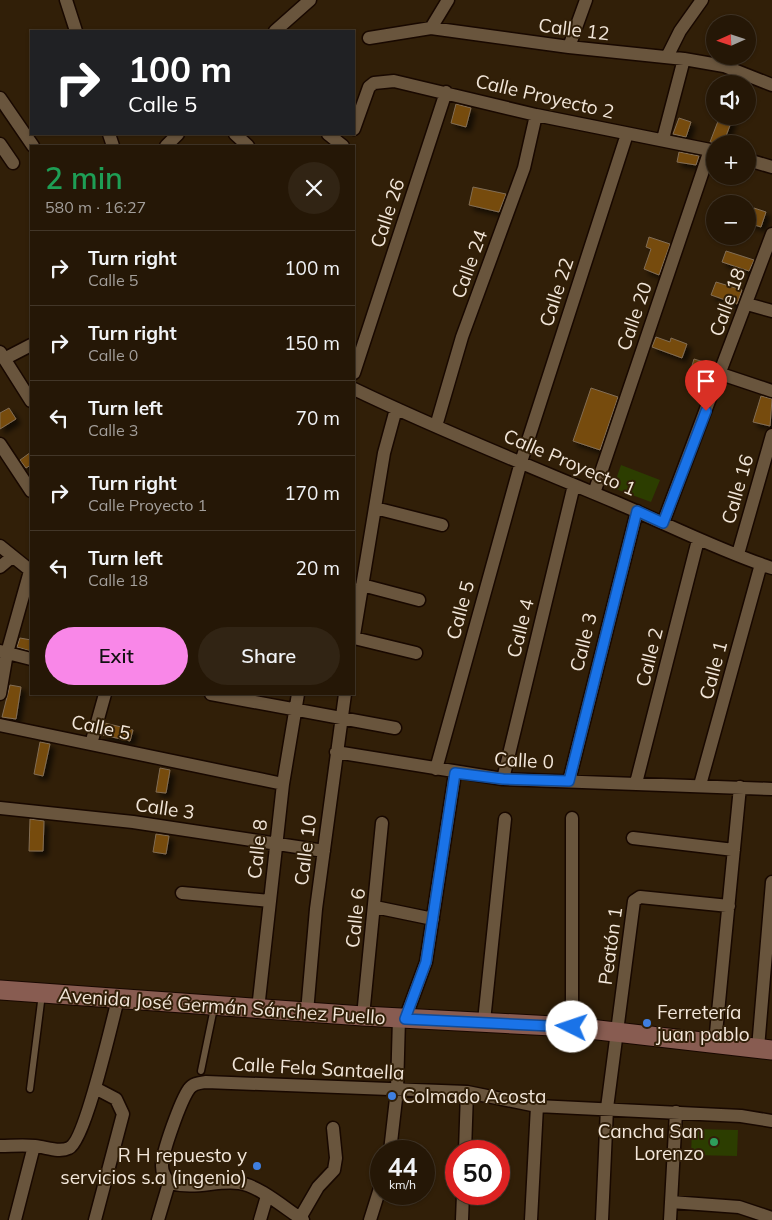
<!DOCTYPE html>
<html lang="en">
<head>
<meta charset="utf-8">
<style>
  body { margin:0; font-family:Mulish,sans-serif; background:#312414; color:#f1f3f6; height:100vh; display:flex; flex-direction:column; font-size:19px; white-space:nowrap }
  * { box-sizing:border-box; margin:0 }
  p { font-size:16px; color:#a39f9b }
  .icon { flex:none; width:28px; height:28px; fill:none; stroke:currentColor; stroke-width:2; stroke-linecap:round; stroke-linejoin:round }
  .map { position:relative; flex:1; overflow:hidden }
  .details { position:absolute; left:30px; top:145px; width:325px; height:550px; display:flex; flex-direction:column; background:#251706; border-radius:0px; box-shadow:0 1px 4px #0004,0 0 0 1px #423628 }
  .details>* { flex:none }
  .top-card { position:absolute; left:30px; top:30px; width:325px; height:105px; border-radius:0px; box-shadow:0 1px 4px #0004,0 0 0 1px #423628; background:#202124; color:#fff; overflow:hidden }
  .needle { width:32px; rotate:267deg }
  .controls { position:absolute; left:706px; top:15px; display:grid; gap:10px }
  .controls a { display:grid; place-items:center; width:50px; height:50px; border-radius:50%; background:#251706; box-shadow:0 1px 4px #0004,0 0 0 1px #423628; font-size:25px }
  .speed { position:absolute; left:370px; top:1140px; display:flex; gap:10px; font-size:25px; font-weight:700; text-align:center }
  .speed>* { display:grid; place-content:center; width:65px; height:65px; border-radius:50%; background:#251706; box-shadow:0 1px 4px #0004,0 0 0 1px #423628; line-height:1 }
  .speed small { font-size:12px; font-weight:400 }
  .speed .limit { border:8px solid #d22; background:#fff; color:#111 }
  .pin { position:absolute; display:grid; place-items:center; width:42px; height:42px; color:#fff; margin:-51px -21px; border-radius:50% 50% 50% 0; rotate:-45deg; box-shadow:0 0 5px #0007 }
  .pin .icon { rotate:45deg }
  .me { position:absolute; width:55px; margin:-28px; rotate:274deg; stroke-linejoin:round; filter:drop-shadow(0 0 4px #0008) }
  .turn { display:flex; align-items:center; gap:18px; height:105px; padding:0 15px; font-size:22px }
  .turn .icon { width:65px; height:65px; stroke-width:2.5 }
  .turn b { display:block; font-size:35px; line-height:42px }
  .round { display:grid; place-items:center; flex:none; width:52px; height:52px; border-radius:26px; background:#312414 }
  .overview { display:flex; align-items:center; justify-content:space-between; height:85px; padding:0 15px }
  h1 { font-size:30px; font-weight:600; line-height:38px; color:#1e9e55 }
  .button { display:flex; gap:10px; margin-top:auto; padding:10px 15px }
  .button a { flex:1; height:58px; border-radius:30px; background:#f987e8; color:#111; font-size:20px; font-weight:600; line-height:58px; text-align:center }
  .button a+a { background:#312414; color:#f1f3f6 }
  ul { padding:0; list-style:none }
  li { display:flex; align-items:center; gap:15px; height:75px; padding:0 15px; border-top:1px solid #423628 }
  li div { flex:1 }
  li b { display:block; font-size:19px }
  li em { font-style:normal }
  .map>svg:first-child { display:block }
  .green { fill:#2c3d00 }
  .building { fill:#764b09; stroke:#826d55; filter:url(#shadow) }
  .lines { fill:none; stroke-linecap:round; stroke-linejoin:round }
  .lane-casing { stroke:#180800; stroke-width:9 }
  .street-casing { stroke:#180800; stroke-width:15 }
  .secondary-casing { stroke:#180800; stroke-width:21 }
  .lane { stroke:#69553d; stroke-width:6 }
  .street { stroke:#69553d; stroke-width:12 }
  .secondary { stroke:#885c51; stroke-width:19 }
  .route-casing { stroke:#114b97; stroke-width:12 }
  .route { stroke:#1a73e8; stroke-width:9 }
  .shop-dot { fill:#3f7fe0; stroke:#311f08; stroke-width:2 }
  .leisure-dot { fill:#2e9e5b; stroke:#311f08; stroke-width:2 }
  .labels { text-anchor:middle; stroke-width:4; stroke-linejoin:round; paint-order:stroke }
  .street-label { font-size:19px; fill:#f2e6d9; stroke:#311f08 }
  .poi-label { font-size:19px; fill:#f2e6d9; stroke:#311f08; text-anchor:start }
</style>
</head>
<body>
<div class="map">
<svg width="772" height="1220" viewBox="0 0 772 1220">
  <defs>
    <filter id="shadow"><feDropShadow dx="4.5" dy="4.5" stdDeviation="2.5" flood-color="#0009"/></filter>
  </defs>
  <rect width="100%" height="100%" fill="#311f08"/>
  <!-- green -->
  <path class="green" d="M621 465 660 480 651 502 613 488Z
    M692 1129 738 1130 737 1156 691 1155Z"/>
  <!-- building -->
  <path class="building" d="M456 104 471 108 466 127 451 123Z
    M720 116 732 120 723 144 710 142Z
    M679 118 691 122 686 137 673 134Z
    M679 152 699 156 696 165 677 162Z
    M473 187 506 194 499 212 469 205Z
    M754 208 766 212 761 227 748 223Z
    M649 237 670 244 659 275 644 269 651 249 646 247Z
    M726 251 754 260 749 271 722 262Z
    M716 282 742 290 737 304 711 295Z
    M656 337 670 342 671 338 687 344 682 358 652 347Z
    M694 359 714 365 710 375 691 369Z
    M591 388 618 397 600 450 573 441Z
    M761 396 772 399 770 426 753 422Z
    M9 408 16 419 0 429V413Z
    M31 452V465L26 468 20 460Z
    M20 638 31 640V651L17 647Z
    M10 685 21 687 16 719 2 717Z
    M105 723 133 730 130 741 103 735Z
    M40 742 50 744 43 776 34 774Z
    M160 768 170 770 166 793 156 792Z
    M30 819 44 821 43 851H29Z
    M156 834 169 836 166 854 153 852Z"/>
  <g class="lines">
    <!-- lane casing -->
    <g class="lane-casing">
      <path id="lane" d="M201 1071 214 1008
        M30 1089 42 994"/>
    </g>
    <!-- street casing -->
    <g class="street-casing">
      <path id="street" d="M66 0 76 31
        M431 28 448 0
        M275 31 310 0
        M369 38 431 28 569 47 684 59 724 66 772 85
        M569 47 586 0
        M667 57 680 31 702 0
        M0 98 33 146
        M354 129 369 87 374 83 394 81 536 115 715 151
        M109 134 113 146
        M235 134 248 146
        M328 134 343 146
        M663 139 684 59
        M0 144 13 163
        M166 146 178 134
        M748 160 772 167
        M747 304 772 311
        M0 352 31 401
        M4 359 31 345
        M354 373 446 92
        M721 374 772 391
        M354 389C439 430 527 465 615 502 667 524 718 550 772 568
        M436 426 462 337 524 168 536 115
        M0 444 31 491
        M594 493 710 150
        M375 508 442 525
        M663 523 772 234
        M0 546 31 571
        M738 554 772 435
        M0 567 12 557
        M362 585 419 600
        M354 635 384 453 396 409
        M354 638 416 653
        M0 651 31 659
        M0 694 7 653 30 571
        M211 694 395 728
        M0 725 283 784
        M91 744 105 694
        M336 752 503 779 772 789
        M436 769 521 462 627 134
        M503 779 574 485
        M569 781 637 511
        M636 783 698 540
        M700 785 761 564
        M0 808 133 822 324 851
        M633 838 734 850
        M182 893 270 901
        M375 907 433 919
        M258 1009 283 784 298 694
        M307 1012 316 909 345 694
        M363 1016 382 823
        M405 1019 426 962 455 773
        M484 1021 505 819
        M572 1027V818
        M715 1043 740 787
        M758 1048 772 882
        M95 1088 116 1099 123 1114 95 1220
        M0 1146C11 1146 23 1145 35 1146 46 1147 59 1153 69 1148 85 1141 112 1022 118 999
        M390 1151 397 1090 399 1018
        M465 1151 467 1092
        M169 1183C197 1190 215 1180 239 1183 258 1185 286 1209 303 1220
        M671 1202 739 1207 772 1218
        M300 1218 318 1187 334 1170 336 1158 333 1128
        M15 1220 34 1146
        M158 1220 169 1183C165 1177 162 1173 162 1166 162 1152 181 1100 189 1089 193 1083 200 1083 206 1082L467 1092 537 1106 741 1116 772 1121
        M260 1220 267 1196
        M370 1220 381 1185
        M462 1220 463 1194
        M531 1220 537 1106
        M602 1220 607 1108 634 901 640 897 729 906
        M670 1220 676 1112"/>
    </g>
    <!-- secondary casing -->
    <g class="secondary-casing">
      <path id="secondary" d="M0 990 363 1016 572 1027 772 1050"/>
    </g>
    <!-- lane -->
    <use href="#lane" class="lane"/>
    <!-- street -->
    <use href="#street" class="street"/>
    <!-- secondary -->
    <use href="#secondary" class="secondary"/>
  </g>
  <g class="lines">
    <!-- route casing -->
    <g class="route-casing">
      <path id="route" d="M572 1027 405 1019 426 962 455 773 503 779 569 781 637 511 663 523 706 411"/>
    </g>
    <!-- route -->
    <use href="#route" class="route"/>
  </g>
  <!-- markers -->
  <g class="shop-dot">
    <circle cx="647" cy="1023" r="5"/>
    <circle cx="392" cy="1096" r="5"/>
    <circle cx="257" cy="1166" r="5"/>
  </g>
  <circle class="leisure-dot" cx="714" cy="1142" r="5"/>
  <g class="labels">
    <!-- street labels -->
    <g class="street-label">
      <text transform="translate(574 29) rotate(7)" y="7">Calle 12</text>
      <text transform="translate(545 96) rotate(13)" y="7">Calle Proyecto 2</text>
      <text transform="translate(387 213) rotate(-72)" y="7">Calle 26</text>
      <text transform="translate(469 264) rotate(-70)" y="7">Calle 24</text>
      <text transform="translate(556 292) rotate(-72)" y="7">Calle 22</text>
      <text transform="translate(727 302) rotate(-70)" y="7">Calle 18</text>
      <text transform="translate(634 316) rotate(-71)" y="7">Calle 20</text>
      <text transform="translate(570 462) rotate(23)" y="7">Calle Proyecto 1</text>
      <text transform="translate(737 489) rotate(-74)" y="7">Calle 16</text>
      <text transform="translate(460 610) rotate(-75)" y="7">Calle 5</text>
      <text transform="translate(520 628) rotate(-76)" y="7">Calle 4</text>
      <text transform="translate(583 642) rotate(-76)" y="7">Calle 3</text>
      <text transform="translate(649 657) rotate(-76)" y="7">Calle 2</text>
      <text transform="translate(713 670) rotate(-75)" y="7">Calle 1</text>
      <text transform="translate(101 727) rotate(12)" y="7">Calle 5</text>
      <text transform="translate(524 760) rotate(3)" y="7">Calle 0</text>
      <text transform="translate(165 808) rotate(8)" y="7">Calle 3</text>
      <text transform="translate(257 849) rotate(-84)" y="7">Calle 8</text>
      <text transform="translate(305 850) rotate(-83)" y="7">Calle 10</text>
      <text transform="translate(355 918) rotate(-84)" y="7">Calle 6</text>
      <text transform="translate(610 946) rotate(-82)" y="7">Peatón 1</text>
      <text transform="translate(222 1006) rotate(4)" y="7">Avenida José Germán Sánchez Puello</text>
      <text transform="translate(318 1068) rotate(3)" y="7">Calle Fela Santaella</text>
    </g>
    <!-- poi labels -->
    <g class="poi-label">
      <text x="657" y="1019">Ferretería<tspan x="657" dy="22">juan pablo</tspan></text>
      <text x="402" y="1103">Colmado Acosta</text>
      <text x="704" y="1138" text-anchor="end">Cancha San<tspan x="704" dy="22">Lorenzo</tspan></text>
      <text x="247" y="1162" text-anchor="end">R H repuesto y<tspan x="247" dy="22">servicios s.a (ingenio)</tspan></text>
    </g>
  </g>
</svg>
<div class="controls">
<a><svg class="needle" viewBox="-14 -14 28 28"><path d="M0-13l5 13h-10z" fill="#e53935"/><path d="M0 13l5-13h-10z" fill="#a39f9b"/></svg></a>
<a><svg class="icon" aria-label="sound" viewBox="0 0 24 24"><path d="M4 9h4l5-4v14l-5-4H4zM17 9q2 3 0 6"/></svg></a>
<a>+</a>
<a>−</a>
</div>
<div class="speed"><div>44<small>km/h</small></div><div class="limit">50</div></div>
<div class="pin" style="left:706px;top:411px;background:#d93025"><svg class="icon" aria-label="arrive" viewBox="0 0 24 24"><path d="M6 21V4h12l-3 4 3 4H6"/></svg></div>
<svg class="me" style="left:572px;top:1027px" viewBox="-20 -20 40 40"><circle r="19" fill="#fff"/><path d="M0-13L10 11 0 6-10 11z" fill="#1a73e8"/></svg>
<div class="top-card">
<div class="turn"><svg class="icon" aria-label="right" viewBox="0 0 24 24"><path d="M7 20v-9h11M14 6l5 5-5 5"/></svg><div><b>100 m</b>Calle 5</div></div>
</div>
<section class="details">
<div class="overview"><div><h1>2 min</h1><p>580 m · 16:27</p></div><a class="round"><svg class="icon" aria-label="close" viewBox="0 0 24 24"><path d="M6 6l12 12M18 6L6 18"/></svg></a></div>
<ul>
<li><svg class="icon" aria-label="right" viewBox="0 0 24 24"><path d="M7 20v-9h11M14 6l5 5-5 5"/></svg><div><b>Turn right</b><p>Calle 5</p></div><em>100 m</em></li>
<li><svg class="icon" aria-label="right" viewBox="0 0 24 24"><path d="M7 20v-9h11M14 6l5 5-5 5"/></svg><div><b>Turn right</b><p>Calle 0</p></div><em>150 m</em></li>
<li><svg class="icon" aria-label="left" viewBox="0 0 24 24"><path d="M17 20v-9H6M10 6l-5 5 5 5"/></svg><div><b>Turn left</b><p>Calle 3</p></div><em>70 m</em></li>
<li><svg class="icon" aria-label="right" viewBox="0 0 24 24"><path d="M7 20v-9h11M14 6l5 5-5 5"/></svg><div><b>Turn right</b><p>Calle Proyecto 1</p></div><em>170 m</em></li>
<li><svg class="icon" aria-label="left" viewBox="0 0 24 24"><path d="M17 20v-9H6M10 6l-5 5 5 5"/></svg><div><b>Turn left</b><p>Calle 18</p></div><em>20 m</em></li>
</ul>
<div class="button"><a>Exit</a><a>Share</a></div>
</section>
</div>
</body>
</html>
